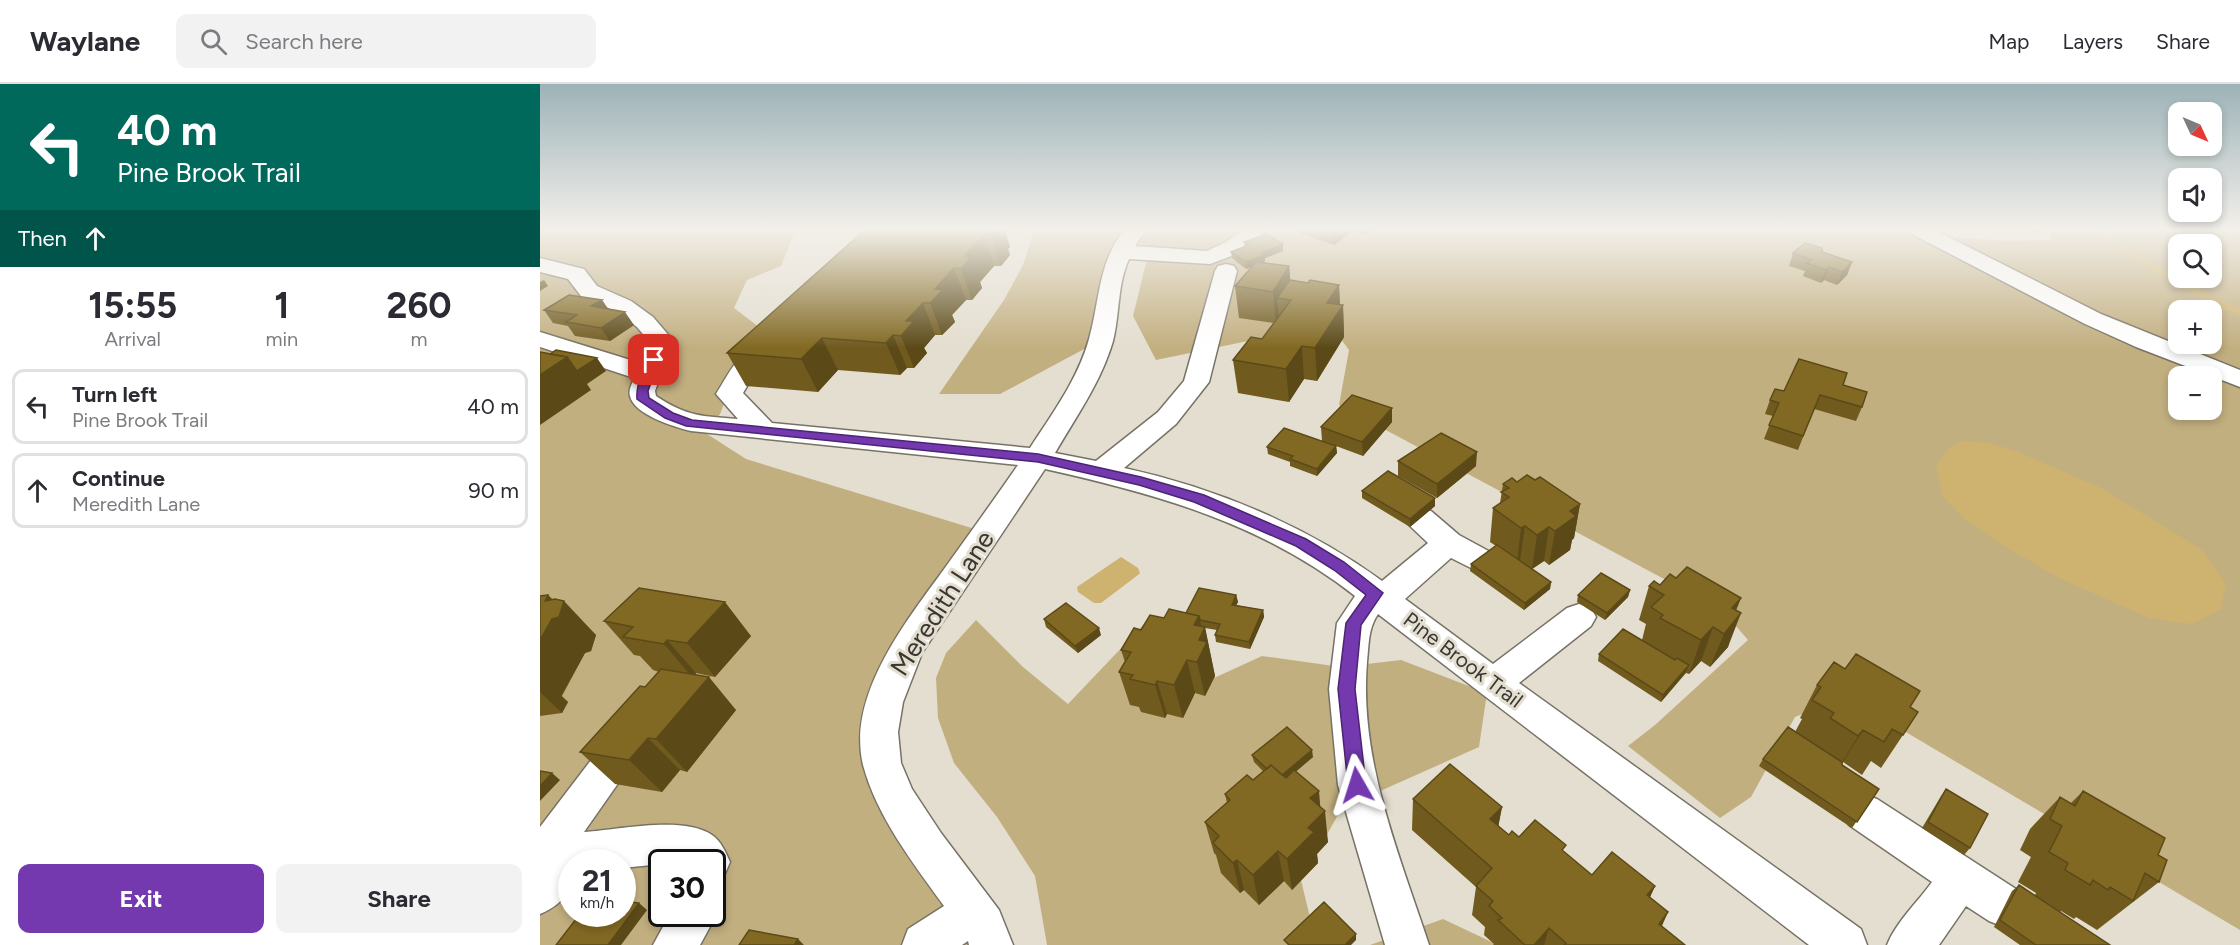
<!DOCTYPE html>
<html lang="en">
<head>
<meta charset="utf-8">
<style>
  body { margin:0; font-family:Figtree,sans-serif; background:#f2f2f3; color:#2b2b33; height:100vh; display:flex; flex-direction:column; font-size:22px; white-space:nowrap }
  * { box-sizing:border-box; margin:0 }
  p { font-size:20px; color:#7c7c81 }
  .icon { flex:none; width:33px; height:33px; fill:none; stroke:currentColor; stroke-width:2; stroke-linecap:round; stroke-linejoin:round }
  .map { position:relative; flex:1; overflow:hidden }
  .panel { display:flex; flex-direction:column; background:#fff; width:540px }
  .panel>* { flex:none }
  .banner { background:#00695c; color:#fff; overflow:hidden }
  .needle { width:39px; rotate:134deg }
  .tools { position:absolute; left:1628px; top:18px; display:grid; gap:12px }
  .tools a { display:grid; place-items:center; width:54px; height:54px; border-radius:12px; background:#fff; box-shadow:0 3px 9px #0003; font-size:30px }
  .speed { position:absolute; left:18px; top:765px; display:flex; gap:12px; font-size:30px; font-weight:700; text-align:center }
  .speed>* { display:grid; place-content:center; width:78px; height:78px; border-radius:50%; background:#fff; box-shadow:0 3px 9px #0003; line-height:1 }
  .speed small { font-size:15px; font-weight:400 }
  .speed .limit { border:3px solid #111; border-radius:9px; background:#fff; color:#111 }
  .pin { position:absolute; display:grid; place-items:center; width:51px; height:51px; color:#fff; margin:-26px; border-radius:12px; box-shadow:0 3px 9px #0006 }
  .me { position:absolute; width:66px; margin:-33px; rotate:354deg; stroke-linejoin:round; filter:drop-shadow(0 0 4px #0008) }
  .turn { display:flex; align-items:center; gap:21px; height:126px; padding:0 18px; font-size:27px }
  .turn .icon { width:78px; height:78px; stroke-width:2.5 }
  .turn b { display:block; font-size:42px; line-height:51px }
  .then { display:flex; align-items:center; height:57px; padding:0 18px; background:#0003; gap:12px; font-size:22px }
  .eta { display:flex; justify-content:space-evenly; align-items:center; height:102px; text-align:center }
  .eta b { font-size:36px; font-weight:700; line-height:42px }
  .primary-button { display:flex; gap:12px; margin-top:auto; padding:12px 18px }
  .primary-button a { flex:1; height:69px; border-radius:12px; background:#7439ae; color:#fff; font-size:24px; font-weight:700; line-height:69px; text-align:center }
  .primary-button a+a { background:#f2f2f3; color:#2b2b33 }
  ul { padding:0; list-style:none }
  li { display:flex; align-items:center; gap:18px; height:75px; margin:0 12px 9px; padding:0 6px; border:3px solid #e1e1e2; border-radius:12px }
  li div { flex:1 }
  li b { display:block; font-size:22px }
  li em { font-style:normal }
  header { display:flex; align-items:center; gap:36px; box-sizing:border-box; height:84px; padding:0 30px; background:#fff; border-bottom:2px solid #e1e1e2 }
  header strong { font-size:28px }
  nav { display:flex; gap:33px; margin-inline-start:auto; font-size:21px }
  .search { width:420px; height:54px; background:#f2f2f3; display:flex; align-items:center; gap:15px; box-sizing:border-box; padding:0 21px; border-radius:12px; color:#7c7c81; font-size:22px }
  main { display:flex; flex:1; min-height:0 }
  .map>svg:first-child { display:block }
  .green { fill:#c2af80; fill-rule:evenodd }
  .water { fill:#ceb26f }
  .lines { fill:none; stroke-linecap:round; stroke-linejoin:round }
  .stream { stroke:#ceb26f; stroke-width:7 }
  .minor-casing { stroke:#777265; stroke-width:3 }
  .minor { fill:#fff; fill-rule:evenodd }
  .wall { fill:#705a1e }
  .shaded-wall { fill:#5b4a18 }
  .building { fill:#826923; stroke:#5b4a18; stroke-width:1.5 }
  .route { fill:#7439ae; stroke:#4b2571; stroke-width:1.5 }
  .labels { text-anchor:middle; stroke-width:6; stroke-linejoin:round; paint-order:stroke }
  .street-label { font-size:21px; fill:#393731; stroke:#e4ded0 }
  .near-street-label { font-size:26px; fill:#393731; stroke:#e4ded0 }
</style>
</head>
<body>
<header>
<strong>Waylane</strong>
<div class="search"><svg class="icon" aria-label="search" viewBox="0 0 24 24"><circle cx="10" cy="10" r="6"/><path d="M15 15l6 6"/></svg>Search here</div>
<nav><a>Map</a><a>Layers</a><a>Share</a></nav>
</header>
<main>
<section class="panel">
<div class="banner">
<div class="turn"><svg class="icon" aria-label="left" viewBox="0 0 24 24"><path d="M17 20v-9H6M10 6l-5 5 5 5"/></svg><div><b>40 m</b>Pine Brook Trail</div></div>
<div class="then">Then<svg class="icon" aria-label="ahead" viewBox="0 0 24 24"><path d="M12 20V5M6 11l6-6 6 6"/></svg></div>
</div>
<div class="eta">
<div><b>15:55</b><p>Arrival</p></div>
<div><b>1</b><p>min</p></div>
<div><b>260</b><p>m</p></div>
</div>
<ul>
<li><svg class="icon" aria-label="left" viewBox="0 0 24 24"><path d="M17 20v-9H6M10 6l-5 5 5 5"/></svg><div><b>Turn left</b><p>Pine Brook Trail</p></div><em>40 m</em></li>
<li><svg class="icon" aria-label="ahead" viewBox="0 0 24 24"><path d="M12 20V5M6 11l6-6 6 6"/></svg><div><b>Continue</b><p>Meredith Lane</p></div><em>90 m</em></li>
</ul>
<div class="primary-button"><a>Exit</a><a>Share</a></div>
</section>
<div class="map">
<svg width="1700" height="861" viewBox="0 0 1700 861">
  <rect width="100%" height="100%" fill="#e4ded0"/>
  <!-- green -->
  <path class="green" d="M0 144H262L252 154 241 182 207 196 194 224 219 243 199 280 180 330 167 350 206 375 448 449 402 515 340 665 451 861H0ZM32 778H82V830H32ZM122 778H172V830H122Z
    M495 144H597L587 156 561 256 460 310H399L464 216 483 181Z
    M608 144H1362L1700 297V846L1305 612 1255 633 1211 713 1180 734 1088 662 1115 641 1208 556 1182 526 799 321 809 266 790 240 616 276 593 232 609 167 597 156ZM1638 292H1671V326H1638Z
    M1511 144H1700V295L1392 152 1467 157 1510 156ZM1638 160H1671V194H1638ZM1638 226H1671V260H1638Z
    M436 536 483 583 528 620 607 537 634 545 674 594 722 572 801 583 861 576 947 609 939 663 802 724 761 796 773 846 801 861H507L495 792 457 733 414 679 398 634 396 594 406 569Z
    M903 835 958 861H830Z"/>
  <!-- water -->
  <path class="water" d="M1422 357 1449 359 1476 367 1561 404 1661 465 1686 500 1681 525 1652 540 1609 534 1521 495 1461 460 1425 435 1403 412 1396 382 1409 365Z
    M581 473 598 484 600 489 598 491 561 519H554L538 508 537 503Z"/>
  <g class="lines">
    <!-- stream -->
    <path class="stream" d="M1560 144 1574 161 1673 217 1700 228"/>
    <!-- minor casing -->
    <g class="minor-casing">
      <path id="minor" d="M586 144H607L595 162 667 167 686 158 706 144H729L702 168 670 180 589 175C577 201 580 230 573 257 561 298 536 333 515 369L556 377 618 328 644 297 675 187 678 182 686 180 694 182 697 187 669 298 636 340 584 384C676 404 767 442 842 497L888 459 869 441 865 434 869 427 880 424 891 427 919 451 954 470 959 478 954 486 943 490 911 474 865 515 953 580 1027 524 1039 520 1051 524 1056 533 1051 542 979 599 1321 845 1327 861H1269L838 530C828 545 829 559 827 578 819 676 859 770 889 861H845L798 701 789 605 797 539 815 512C722 439 617 410 505 385L382 569 363 618 358 648 361 679 372 705 401 749 459 826 473 861H429L428 857 422 861H362L368 845 404 822C373 779 337 733 323 681 306 610 369 534 407 481 431 448 455 414 478 381L151 347C135 343 94 331 90 312 88 306 92 300 94 294L0 263V248L100 279 107 255 97 243 75 227 41 212 28 195 0 188V174L44 185 57 202 91 217 113 233 131 254V261L115 307 116 312C148 333 161 332 198 335L176 310C189 290 208 249 236 256L239 261 216 287 203 309 232 339 490 364C512 330 538 295 549 255 560 216 558 176 586 144Z
        M1365 144H1391L1561 230 1700 286V303L1596 263 1545 240 1368 148Z
        M87 641 100 646 106 657 100 668 44 748C78 746 143 731 172 751 181 757 186 769 190 778L184 792 172 796V778H122V780L82 784V778H32C32 805 26 819 0 830V743L74 646Z
        M1323 710 1337 715 1479 807 1485 822 1479 837 1464 843 1449 837 1426 822 1399 861H1347C1356 838 1377 819 1392 798L1309 741 1303 728 1309 715Z
        M172 820 177 830 160 861H113L130 830H172Z"/>
    </g>
    <!-- minor -->
    <use href="#minor" class="minor"/>
  </g>
  <!-- wall -->
  <path class="wall" d="M327 144H464L470 163 468 165 470 171 461 182H454L440 198 442 204 432 216H426L412 231 415 238 402 251H395L384 264 387 269 374 284H367L360 291 298 286 278 308 206 302 187 269Z
    M760 144H834L825 151 813 147 794 161 760 149Z
    M1471 144H1505L1502 149Z
    M704 158 743 167 725 174V177L723 178 749 182 750 196 768 199 799 201 800 221H803L804 253 777 297 764 295 749 318 698 309 693 276 722 255 734 239 699 234 695 202 712 183 706 185 692 174 691 168 705 163Z
    M1282 168 1312 178 1307 191 1297 201 1284 196 1281 199 1263 192 1265 187 1249 182 1253 169Z
    M62 216 68 225 94 241 70 257 35 252 28 242 13 239 4 226Z
    M1303 301 1322 323 1316 337 1274 325 1258 366 1224 355 1233 332 1225 330 1230 316 1244 307Z
    M852 338 823 372 796 362 797 369 777 392 750 382V378L728 370 727 363 782 357 781 343Z
    M858 377 936 382 897 414 858 392Z
    M995 396 1040 420 1034 454 1032 456 1030 466 1009 481 1004 477 992 485 1011 498 1010 505 984 526 930 487 931 480 956 462 950 458 953 424 960 419 963 400Z
    M822 407 895 414V422L870 443 822 414Z
    M1136 494 1201 514 1196 526 1188 563 1170 583 1161 577 1149 590 1146 589 1121 618 1058 577 1059 570 1102 556 1106 540 1099 536 1109 502 1120 501Z
    M1090 506 1088 513 1065 536 1037 518 1038 511Z
    M8 511 13 516 56 551 51 567 45 569 22 612 28 618 22 629 0 632V512Z
    M696 511 698 518 696 521 723 526 724 533 710 565 676 558 675 551 677 546 665 544 675 592 665 612 655 609 643 634 627 630 625 634 601 628 599 623 590 621 579 588 585 578 581 566 601 546 624 534 646 529Z
    M504 535 561 551 538 569 506 543Z
    M64 537 211 552 175 593 156 589 155 591 196 626 147 688 140 686 122 708 75 700 40 668 105 603 119 588 113 586 100 572 94 571Z
    M1277 601 1370 623 1363 651 1341 684 1331 677 1322 691 1303 678 1302 681 1339 705 1312 744 1219 682 1223 675 1255 648 1262 635 1260 634Z
    M712 671 773 673 756 687 780 723 788 758 777 770 778 779 752 806 744 797 719 821 704 806 700 809 681 789 676 771 674 769 665 738 687 719 685 710 713 696 724 688 714 678Z
    M1406 705 1430 764 1424 771 1382 744 1401 712Z
    M1543 707 1618 771 1619 798 1557 846 1536 833 1534 835 1521 827 1520 828 1570 861H1480L1454 843 1472 807 1479 801 1495 811 1496 809 1478 798 1491 773 1480 766 1490 745 1520 713 1530 720Z
    M873 715 962 723 958 742 969 751 1024 768 1052 791 1115 802 1110 813 1128 828 1122 842 1145 861H953L954 860 944 851 945 843 932 831 936 803 872 746Z"/>
  <!-- shaded-wall -->
  <path class="shaded-wall" d="M453 144H464L470 163 468 165 470 171 461 182 451 151Z
    M793 144H813V147L794 161Z
    M825 144H834L825 151Z
    M444 151 454 182 440 198 442 204 432 216 421 185 424 172Z
    M743 160V167L725 174V177L706 185V178L721 169Z
    M1312 178 1307 191 1297 201 1302 188Z
    M749 182 752 213 737 214 739 235 736 239 733 208Z
    M1289 183 1284 196 1281 199 1286 186Z
    M414 184 426 216 412 231 415 238 402 251 390 219 395 205Z
    M4 196 8 202 0 207V198Z
    M799 201 800 226 803 221 804 253 777 297 775 264 787 219Z
    M62 216 71 229 51 222Z
    M383 219 395 251 384 264 387 269 374 284 361 252 366 237Z
    M85 228 94 241 70 257 61 244Z
    M353 251 367 284 360 291 346 259Z
    M282 254 298 286 278 308 261 275Z
    M762 262 764 295 749 318 746 285Z
    M27 273 57 274 66 287 47 300 51 306 0 341V291Z
    M852 324V338L823 372 822 358Z
    M796 362 797 369 777 392V385Z
    M937 368 936 382 897 414V400Z
    M895 414V422L870 443V435Z
    M1040 420 1034 454 1032 456 1030 466 1009 481 1015 447 1030 427Z
    M985 442 980 476 977 478 981 444Z
    M1009 443 1004 477 992 485 997 451Z
    M1011 498 1010 505 984 526 985 519Z
    M1090 506 1088 513 1065 536 1067 529Z
    M8 511 22 525 24 517 56 551 51 567 45 569 21 612 28 618 22 629 0 608V556L5 517Z
    M696 511 698 518 693 528 692 521Z
    M1201 514 1189 543 1201 529 1188 563 1170 583 1184 550 1192 524Z
    M185 518 211 552 175 593 147 559Z
    M723 526 724 533 710 565 709 558Z
    M659 532 663 549 665 543 675 592 665 612 657 578 654 541Z
    M1173 543 1161 577 1149 590 1161 556Z
    M559 544 561 551 538 569 535 562Z
    M127 556 156 589 152 593 124 560Z
    M647 576 655 609 643 634 634 601Z
    M1149 581 1146 588 1121 618 1123 611Z
    M169 593 196 626 147 688 116 655Z
    M617 597 627 630 625 634 615 601Z
    M1323 646 1303 678 1298 685 1318 652Z
    M108 654 140 686 122 708 89 676Z
    M772 666 773 673 739 702 738 695Z
    M12 689 20 696 0 717V702Z
    M779 707 781 731 785 727 788 758 777 770 778 779 752 806 747 775 768 744 770 714Z
    M962 723 956 755 950 735Z
    M738 767 744 797 719 821 713 791Z
    M697 776 704 806 700 809 693 779Z
    M1115 802 1102 831 1107 811Z
    M99 819 107 826 81 861H68Z
    M1128 828 1114 857 1119 840Z
    M1009 844 1004 861H994Z
    M816 850V856L811 861H805Z
    M258 855 264 861H254Z"/>
  <!-- building -->
  <path class="building" d="M327 144H458L451 151H444L424 172 431 173 421 185 414 184 395 205 403 206 390 219H383L366 237H374L361 252 353 251 346 259 282 254 261 275 187 269Z
    M727 150 743 160 721 169 725 171 706 178 691 168 709 161 704 158Z
    M1265 159 1282 164V168L1312 178 1302 188 1289 183 1286 186 1267 179 1272 176 1253 169Z
    M716 178 749 182 733 208 695 202Z
    M750 196 768 199 770 196 799 201 787 219 803 221 775 264 762 262 746 285 693 276 711 253 722 255 751 216 737 214Z
    M29 211 62 216 51 222 85 228 61 244 26 238 37 231 4 226Z
    M16 266 57 274 37 287 27 273 10 270Z
    M0 268 27 273 0 291Z
    M1259 275 1307 289 1303 301 1327 308 1322 323 1280 311 1263 352 1229 341 1239 319 1230 316 1235 305 1244 307Z
    M812 311 852 324 822 358 781 343Z
    M744 344 796 362 777 385 750 375 753 372 727 363Z
    M901 349 937 368 897 400 858 377Z
    M848 387 895 414 870 435 822 407Z
    M987 391 995 396 1000 393 1040 420 1030 427 1036 432 1015 447 1009 443 997 451 985 442 981 444 953 424 969 413 961 408 969 404 963 400 972 394 977 398Z
    M957 461 1011 498 985 519 931 480Z
    M1147 483 1201 514 1192 524 1201 529 1184 550 1173 543 1161 556 1120 534 1123 531 1111 523 1124 511 1109 502 1114 497 1120 501 1130 490 1136 494Z
    M1061 489 1090 506 1067 529 1038 511Z
    M99 504 185 518 147 559 127 556 124 560 83 553 93 543 64 537Z
    M659 504 696 511 692 521 723 526 709 558 675 551 680 540 660 536 659 532 646 529Z
    M8 511 5 517 15 515 24 517 19 533 12 535 0 556V512Z
    M526 519 559 544 535 562 504 535Z
    M629 525 659 532 654 541 665 543 659 556 667 558 657 578 647 576 634 601 617 597 615 601 590 595 593 591 579 588 591 568 581 566 594 544 601 546 610 531 624 534Z
    M1083 545 1135 576 1137 574 1149 581 1123 611 1059 570Z
    M1316 570 1380 607 1370 623 1378 628 1363 651 1352 645 1344 658 1323 646 1318 652 1290 634 1294 629 1272 616 1281 603 1277 601 1294 578 1305 585Z
    M121 585 169 593 116 655 108 654 89 676 40 668 100 602 105 603Z
    M747 643 772 666 742 691 731 681 727 685 712 671Z
    M1248 643 1302 678V681L1339 705 1317 738 1223 675Z
    M910 680 962 723 950 735 969 751 972 747 979 753 995 736 1026 761 1022 766 1052 791 1072 768 1115 802 1107 811 1128 828 1119 840 1145 861H1024L1026 859 1009 844 994 861H985L958 836 962 834 949 822 953 817 936 802 952 784 873 715Z
    M731 681 746 694 754 686 779 707 770 714 785 727 768 744 774 748 747 775 738 767 713 791 697 776 693 779 673 759 679 752 665 738 690 716 685 710 707 691 713 696Z
    M0 687 12 689 0 702Z
    M1406 705 1448 730 1430 764 1388 738Z
    M1543 707 1625 754 1618 771 1627 776 1619 798 1605 789 1593 817 1570 803 1568 806 1553 796 1550 801 1525 786 1528 779 1509 768 1522 742 1510 735 1520 713 1535 722Z
    M1479 801 1570 861H1496L1460 836Z
    M82 817 99 819 68 861H16L40 830H82Z
    M784 818 816 850 805 861H749L744 856Z
    M209 846 258 855 254 861H199Z"/>
  <!-- sky -->
  <linearGradient id="sky" x2="0" y2="1"><stop stop-color="#9db3b8"/><stop offset="0.55" stop-color="#f3f0ea"/><stop offset="1" stop-color="#f3f0ea" stop-opacity="0"/></linearGradient>
  <rect width="1700" height="264" fill="url(#sky)"/>
  <!-- route -->
  <path class="route" d="M114 272 119 276 108 307 109 314 133 329 152 336 498 370 601 393 664 411 766 455 804 478 843 509 821 541 815 605 826 701 823 707 817 709 811 707 808 701 798 605 806 539 826 511 794 486 756 462 654 418 599 401 498 378 146 342 125 334 97 315C96 304 103 277 114 272Z"/>
  <g class="labels">
    <!-- street labels -->
    <g class="street-label">
      <text transform="translate(923 576) rotate(37)" y="7">Pine Brook Trail</text>
    </g>
    <!-- near-street labels -->
    <g class="near-street-label">
      <text transform="translate(402 519) rotate(-57)" y="9">Meredith Lane</text>
    </g>
  </g>
</svg>
<div class="tools">
<a><svg class="needle" viewBox="-14 -14 28 28"><path d="M0-13l5 13h-10z" fill="#e53935"/><path d="M0 13l5-13h-10z" fill="#7c7c81"/></svg></a>
<a><svg class="icon" aria-label="sound" viewBox="0 0 24 24"><path d="M4 9h4l5-4v14l-5-4H4zM17 9q2 3 0 6"/></svg></a>
<a><svg class="icon" aria-label="search" viewBox="0 0 24 24"><circle cx="10" cy="10" r="6"/><path d="M15 15l6 6"/></svg></a>
<a>+</a>
<a>−</a>
</div>
<div class="speed"><div>21<small>km/h</small></div><div class="limit">30</div></div>
<div class="pin" style="left:114px;top:276px;background:#d93025"><svg class="icon" aria-label="arrive" viewBox="0 0 24 24"><path d="M6 21V4h12l-3 4 3 4H6"/></svg></div>
<svg class="me" style="left:817px;top:701px" viewBox="-20 -20 40 40"><path d="M0-17L14 15 0 8-14 15z" fill="#7439ae" stroke="#fff" stroke-width="4"/></svg>
</div>
</main>
</body>
</html>
